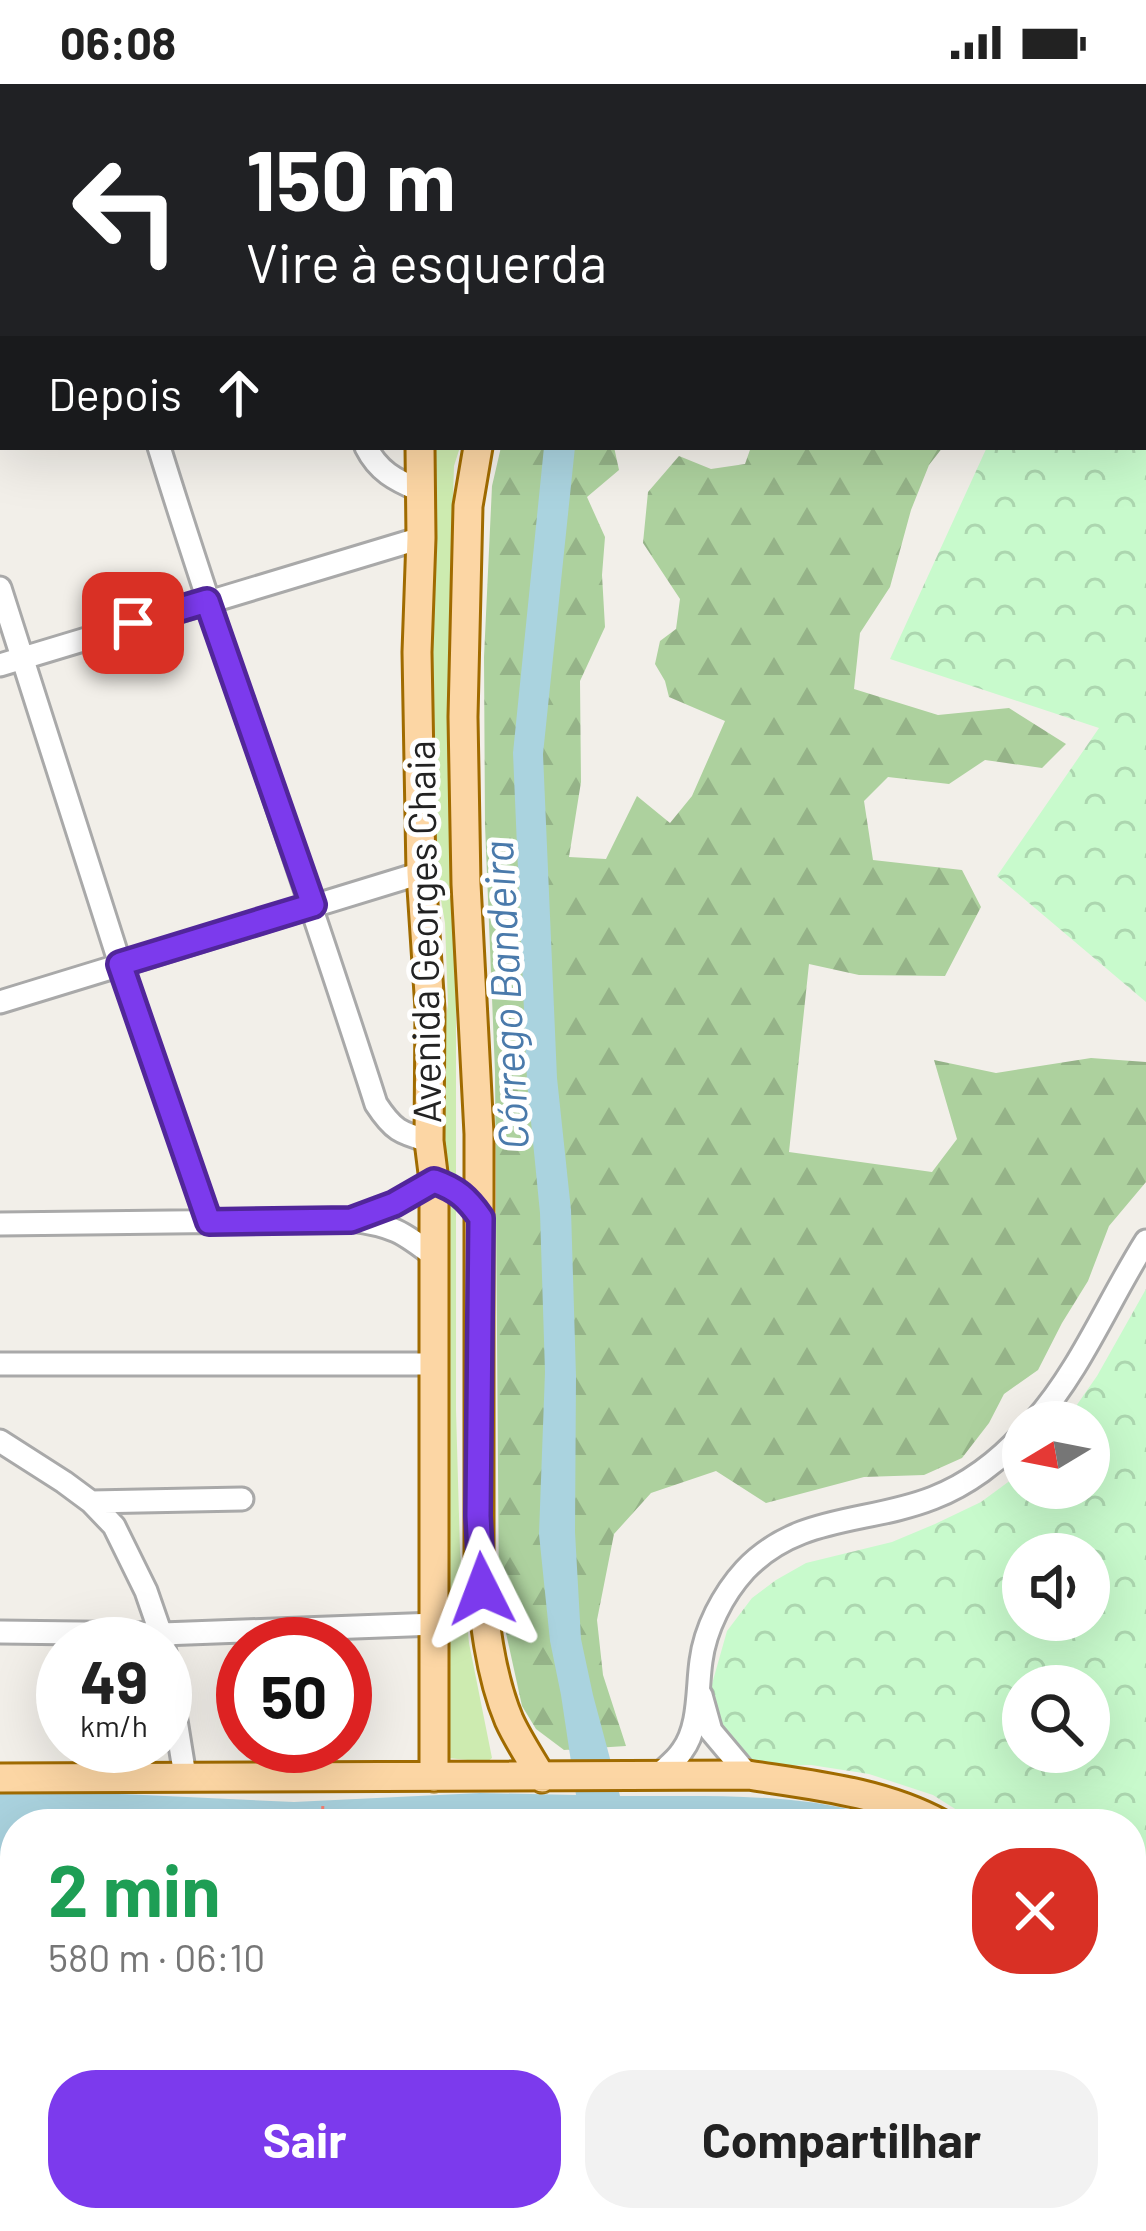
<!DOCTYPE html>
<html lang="pt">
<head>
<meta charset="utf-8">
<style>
  body { margin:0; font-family:Barlow,sans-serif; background:#f2f2f2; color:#222; height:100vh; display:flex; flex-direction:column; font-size:45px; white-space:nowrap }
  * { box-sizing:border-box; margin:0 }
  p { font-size:39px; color:#767676 }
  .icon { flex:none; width:66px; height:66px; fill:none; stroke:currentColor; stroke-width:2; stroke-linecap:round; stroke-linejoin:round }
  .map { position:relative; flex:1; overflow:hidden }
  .drawer { position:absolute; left:0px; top:1725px; width:1146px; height:423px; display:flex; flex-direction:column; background:#fff; border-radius:48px 48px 0 0; box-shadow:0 12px 48px #0002 }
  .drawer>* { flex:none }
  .banner { position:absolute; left:0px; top:0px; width:1146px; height:366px; box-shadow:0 12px 48px #0002; background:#202124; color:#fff; overflow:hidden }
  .needle { width:78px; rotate:260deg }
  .tools { position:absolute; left:1002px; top:1317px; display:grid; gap:24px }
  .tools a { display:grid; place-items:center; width:108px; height:108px; border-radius:50%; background:#fff; box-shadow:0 12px 48px #0002; font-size:60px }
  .speed { position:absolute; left:36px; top:1533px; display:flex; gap:24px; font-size:60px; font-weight:700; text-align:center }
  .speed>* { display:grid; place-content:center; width:156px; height:156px; border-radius:50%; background:#fff; box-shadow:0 12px 48px #0002; line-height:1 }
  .speed small { font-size:30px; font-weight:400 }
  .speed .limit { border:18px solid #d22; background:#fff; color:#111 }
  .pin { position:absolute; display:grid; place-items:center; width:102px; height:102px; color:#fff; margin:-51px; border-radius:24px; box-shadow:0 6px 18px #0006 }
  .me { position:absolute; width:132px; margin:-66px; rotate:357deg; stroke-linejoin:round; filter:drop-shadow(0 0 9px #0008) }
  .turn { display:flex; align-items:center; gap:42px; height:252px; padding:0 48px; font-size:54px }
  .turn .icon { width:156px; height:156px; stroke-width:2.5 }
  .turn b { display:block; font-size:84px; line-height:102px }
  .then { display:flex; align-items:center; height:114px; padding:0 48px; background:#0003; gap:24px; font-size:45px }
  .round { display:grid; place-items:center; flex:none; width:126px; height:126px; border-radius:48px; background:#f2f2f2 }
  .head { display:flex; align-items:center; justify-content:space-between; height:204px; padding:0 48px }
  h1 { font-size:72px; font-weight:700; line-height:90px; color:#1e9e55 }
  .button { display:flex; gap:24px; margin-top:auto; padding:24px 48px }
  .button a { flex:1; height:138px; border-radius:48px; background:#7c3aed; color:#fff; font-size:48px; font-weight:700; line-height:138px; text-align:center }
  .button a+a { background:#f2f2f2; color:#222 }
  .status { display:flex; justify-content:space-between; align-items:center; height:84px; padding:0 60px; background:#fff; direction:ltr }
  .status svg { height:33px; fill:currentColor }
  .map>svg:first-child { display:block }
  .grass { fill:#cdebb0 }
  .forest { fill:url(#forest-firs) }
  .park { fill:url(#park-crowns); fill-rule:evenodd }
  .water { fill:#aad3df }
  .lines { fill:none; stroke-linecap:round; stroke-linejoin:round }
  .minor-casing { stroke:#a9a9a9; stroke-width:27 }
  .major-casing { stroke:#a06b00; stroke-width:33 }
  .path { stroke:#fa8072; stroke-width:3; stroke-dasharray:6 6; stroke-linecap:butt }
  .minor { stroke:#fff; stroke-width:21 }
  .major { stroke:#fcd6a4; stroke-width:27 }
  .route-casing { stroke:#51269a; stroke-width:30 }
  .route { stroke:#7c3aed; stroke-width:21 }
  .labels { text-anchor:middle; stroke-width:10; stroke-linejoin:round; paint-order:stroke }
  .street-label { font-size:39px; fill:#222; stroke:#fff }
  .water-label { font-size:42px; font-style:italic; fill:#4a7aab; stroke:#fff }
</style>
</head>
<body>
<div class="status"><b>06:08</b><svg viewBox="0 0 49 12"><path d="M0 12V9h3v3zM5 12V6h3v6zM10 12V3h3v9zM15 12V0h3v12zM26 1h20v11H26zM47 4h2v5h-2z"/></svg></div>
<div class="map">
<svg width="1146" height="2147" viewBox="0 0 1146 2147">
  <defs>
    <pattern id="forest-firs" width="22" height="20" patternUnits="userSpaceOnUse" patternTransform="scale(3)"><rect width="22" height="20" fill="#add19e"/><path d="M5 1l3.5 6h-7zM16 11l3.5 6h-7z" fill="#95b388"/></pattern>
    <pattern id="park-crowns" width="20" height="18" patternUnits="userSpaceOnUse" patternTransform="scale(3)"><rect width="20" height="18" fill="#c8facc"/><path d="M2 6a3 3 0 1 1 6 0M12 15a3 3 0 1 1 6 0" fill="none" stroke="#acd6af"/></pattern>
  </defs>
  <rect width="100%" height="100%" fill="#f2efe9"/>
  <!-- grass -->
  <path class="grass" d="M436 363H460L454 382 449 539 456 899V1326L460 1468 469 1559 492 1674 487 1678 448 1674 445 1668 446 1085 441 960 448 921 445 839 433 770 431 540Z"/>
  <!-- forest -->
  <path class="forest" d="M501 363H614L619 386 587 413 605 453 602 491 605 543 580 597 581 698 569 773 606 775 637 712 670 739 692 712 725 637 669 613 665 597 655 580 660 557 676 545 680 515 643 459 648 408 679 372 711 385 745 380 751 363H943L929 381 911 426 890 503 860 549 854 605 938 631 1009 624 1066 660 1042 684 985 676 949 700 888 693 864 717 873 776 962 786 981 823 945 892 859 891 809 880 789 1068 932 1088 957 1055 934 976 996 989 1091 974 1146 978V1098L1109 1142 1088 1197 1062 1239 1038 1286 1004 1310 989 1339 962 1374 924 1391 864 1393 766 1419 716 1387 651 1409 614 1450 597 1536 603 1591 626 1662 564 1666 536 1645 522 1622 499 1517 495 988 485 741 484 573 492 402Z"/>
  <!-- park -->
  <path class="park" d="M1146 270V918L997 792 1099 644 890 575 987 363H1143V275Z
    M1146 1205V1926L1131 1899V1740H979L933 1711 869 1690 811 1681 755 1682 739 1669 721 1648 710 1607 727 1547 752 1514 776 1496 806 1479 892 1458 935 1440 981 1418 1023 1387V1404H1089V1338H1065L1097 1292ZM1023 1470H1089V1536H1023ZM1023 1602H1089V1668H1023Z"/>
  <!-- water -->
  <path class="water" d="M544 363H575L543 670 557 994 571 1126 576 1292 575 1448 581 1555 593 1611 620 1712C698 1713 821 1706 891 1740H15V1832H0V1709H101L294 1718 480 1709 576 1711 561 1611 550 1557 539 1450 545 1288 540 1129 527 997 513 669Z
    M1131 1993 1146 2026V2147H1048L1042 2133H1131Z"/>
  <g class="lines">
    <!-- minor casing -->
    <g class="minor-casing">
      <path id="minor" d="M49 0 50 3
        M250 0 251 3
        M676 3 687 0
        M0 238H3
        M159 363C227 583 306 800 376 1020 393 1046 400 1049 429 1057
        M366 363C378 387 395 396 419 406
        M0 504 120 880 209 1139
        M0 581 421 454
        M0 918 421 789
        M357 1134 395 1120 434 1097
        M0 1140 351 1136C392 1141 403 1148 435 1173
        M0 1280H435
        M1034 1338C1081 1285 1108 1217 1146 1157
        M0 1357 64 1398 91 1418 114 1442 146 1507 164 1559
        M91 1418 242 1415
        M0 1548 162 1550 436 1540
        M165 1568 185 1692
        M701 1611 711 1647 748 1691
        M656 1693C664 1685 676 1677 682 1667 700 1643 697 1605 701 1577 705 1545 723 1510 745 1486 798 1430 867 1440 933 1414 967 1401 999 1377 1023 1350
        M140 2147 141 2133
        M337 2147 338 2133
        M534 2147 536 2133
        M733 2147 734 2133
        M930 2147 931 2133"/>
    </g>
    <!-- major casing -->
    <g class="major-casing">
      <path id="major" d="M421 0V3
        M654 3V0
        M420 363 421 454 417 568 421 789 430 925 429 1057 434 1097V1693
        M478 363 468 422 463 633 466 800 479 1050V1480C484 1532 489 1588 509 1636 518 1656 531 1675 542 1694
        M0 1694 748 1691C812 1701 883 1708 941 1740
        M0 1854H15
        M1131 1939 1146 1968
        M1033 2133 1039 2147"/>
    </g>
    <!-- path -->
    <path class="path" d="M322 1740 323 1718"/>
    <!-- minor -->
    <use href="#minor" class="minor"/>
    <!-- major -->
    <use href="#major" class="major"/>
  </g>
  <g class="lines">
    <!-- route casing -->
    <g class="route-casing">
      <path id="route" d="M133 539 207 517 313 821 120 880 209 1138 351 1136 394 1120 434 1097C457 1105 467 1114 481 1134L478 1432 482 1505"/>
    </g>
    <!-- route -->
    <use href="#route" class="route"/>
  </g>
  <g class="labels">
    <!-- street labels -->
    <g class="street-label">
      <text transform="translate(424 848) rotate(-91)" y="14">Avenida Georges Chaia</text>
    </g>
    <!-- water labels -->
    <g class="water-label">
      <text transform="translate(506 911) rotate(-93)" y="15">Córrego Bandeira</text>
    </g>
  </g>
</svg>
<div class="tools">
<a><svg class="needle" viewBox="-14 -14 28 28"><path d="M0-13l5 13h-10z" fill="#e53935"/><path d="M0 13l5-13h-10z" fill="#767676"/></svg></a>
<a><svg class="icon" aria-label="sound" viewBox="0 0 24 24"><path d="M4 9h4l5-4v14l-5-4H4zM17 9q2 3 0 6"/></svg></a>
<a><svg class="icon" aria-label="search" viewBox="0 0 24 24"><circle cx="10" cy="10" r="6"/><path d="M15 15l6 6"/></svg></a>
</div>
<div class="speed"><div>49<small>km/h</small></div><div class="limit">50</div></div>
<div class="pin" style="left:133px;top:539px;background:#d93025"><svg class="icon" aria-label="arrive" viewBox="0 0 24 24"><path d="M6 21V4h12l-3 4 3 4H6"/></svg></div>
<svg class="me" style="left:482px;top:1505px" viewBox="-20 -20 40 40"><path d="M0-17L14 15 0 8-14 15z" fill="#7c3aed" stroke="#fff" stroke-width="4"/></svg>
<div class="banner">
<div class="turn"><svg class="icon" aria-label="left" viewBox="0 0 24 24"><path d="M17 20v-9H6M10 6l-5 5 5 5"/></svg><div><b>150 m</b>Vire à esquerda</div></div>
<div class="then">Depois<svg class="icon" aria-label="ahead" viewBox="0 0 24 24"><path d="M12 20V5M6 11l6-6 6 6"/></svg></div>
</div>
<section class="drawer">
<div class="head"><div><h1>2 min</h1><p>580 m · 06:10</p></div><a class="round" style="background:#d93025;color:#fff"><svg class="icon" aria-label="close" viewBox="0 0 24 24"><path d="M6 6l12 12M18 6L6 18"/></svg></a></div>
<div class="button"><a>Sair</a><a>Compartilhar</a></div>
</section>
</div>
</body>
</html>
